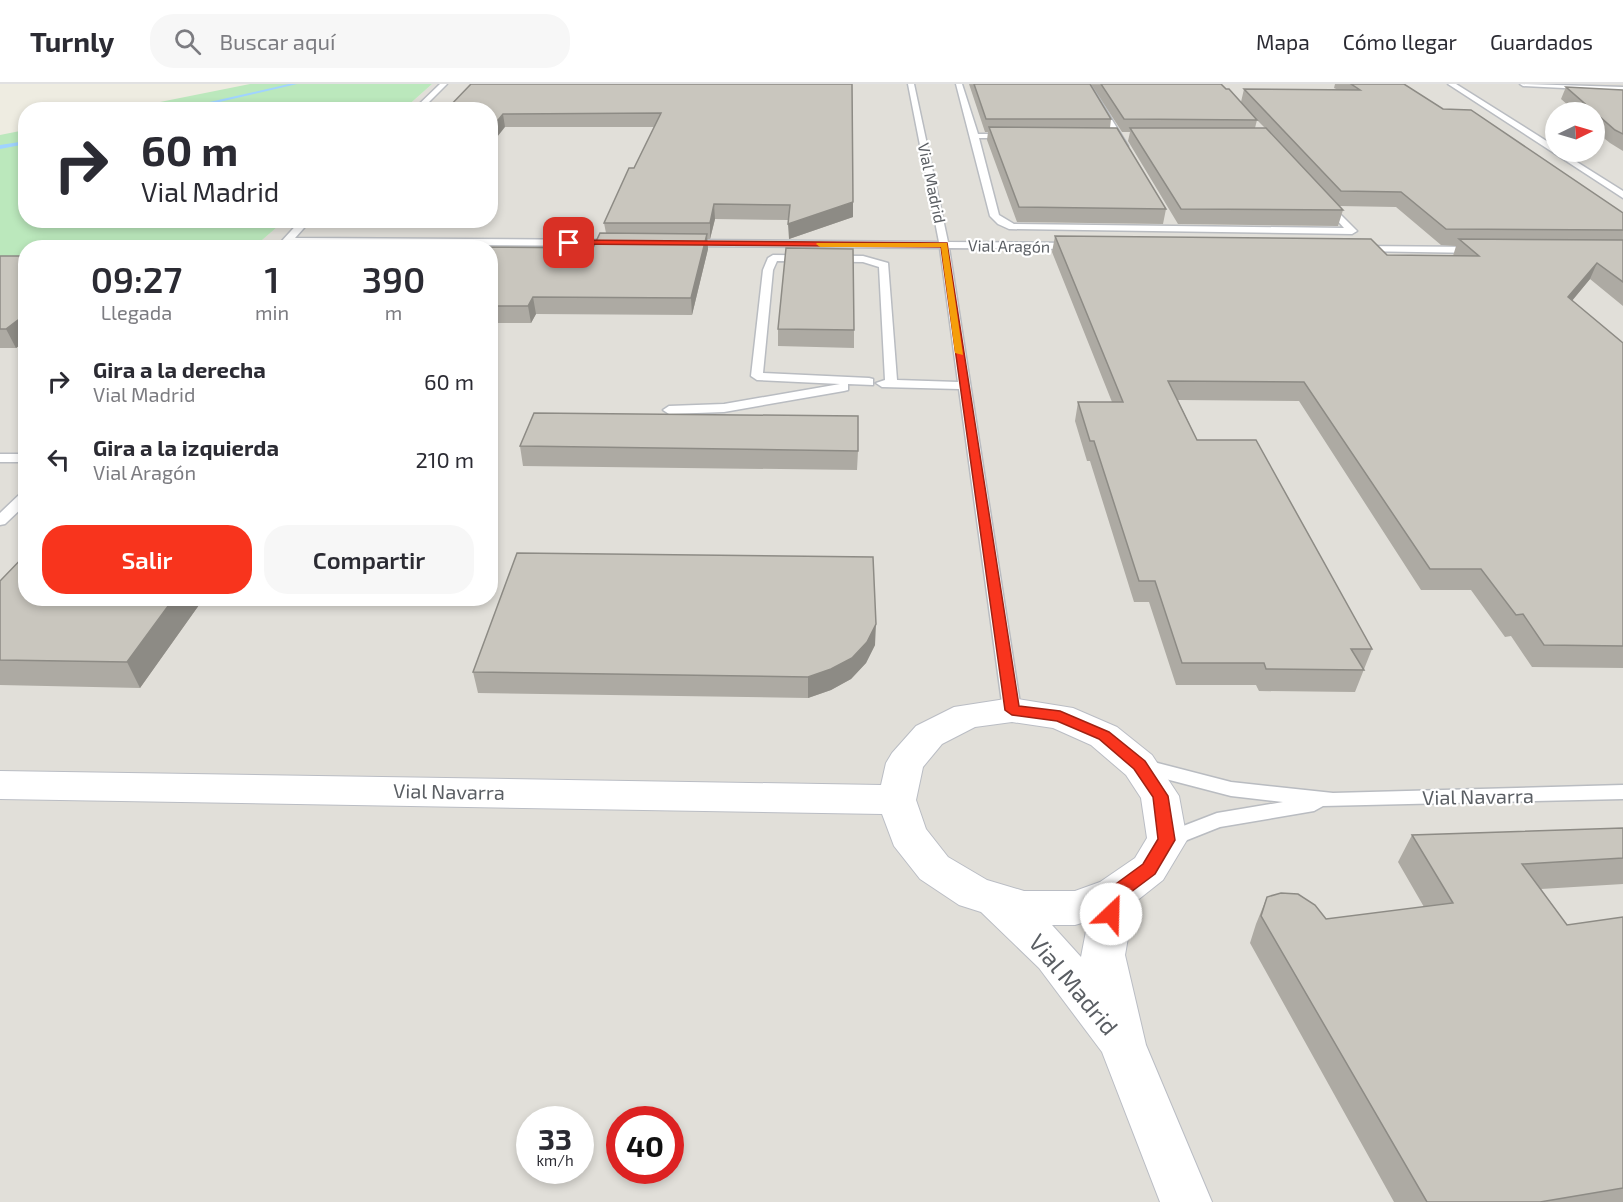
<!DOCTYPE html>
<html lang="es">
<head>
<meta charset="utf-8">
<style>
  body { margin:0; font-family:"Exo 2",sans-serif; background:#f7f7f7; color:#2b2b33; height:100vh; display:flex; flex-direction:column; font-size:22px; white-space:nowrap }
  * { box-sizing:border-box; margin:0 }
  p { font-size:20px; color:#7c7c81 }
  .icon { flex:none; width:33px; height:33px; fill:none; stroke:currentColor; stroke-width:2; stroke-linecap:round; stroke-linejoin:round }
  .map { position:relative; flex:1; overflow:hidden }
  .panel { position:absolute; left:18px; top:156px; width:480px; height:366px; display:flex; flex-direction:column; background:#fff; border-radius:24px; box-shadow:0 3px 9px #0003 }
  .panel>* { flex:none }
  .top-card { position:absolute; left:18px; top:18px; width:480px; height:126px; border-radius:24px; box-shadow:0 3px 9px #0003; background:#fff; color:#2b2b33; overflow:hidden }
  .needle { width:39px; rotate:85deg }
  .buttons { position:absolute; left:1545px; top:18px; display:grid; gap:12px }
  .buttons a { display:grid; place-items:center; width:60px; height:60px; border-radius:50%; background:#fff; box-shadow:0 3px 9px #0003; font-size:30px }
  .speed { position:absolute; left:516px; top:1022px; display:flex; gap:12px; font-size:30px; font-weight:700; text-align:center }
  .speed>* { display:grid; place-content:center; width:78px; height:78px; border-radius:50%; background:#fff; box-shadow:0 3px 9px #0003; line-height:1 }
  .speed small { font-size:15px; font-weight:400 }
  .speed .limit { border:9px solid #d22; background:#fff; color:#111 }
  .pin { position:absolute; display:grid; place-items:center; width:51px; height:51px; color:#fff; margin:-26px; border-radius:12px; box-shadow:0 3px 9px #0006 }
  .me { position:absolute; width:66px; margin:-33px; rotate:24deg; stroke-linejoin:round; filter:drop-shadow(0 0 4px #0008) }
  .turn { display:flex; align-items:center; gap:21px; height:126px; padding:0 24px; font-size:27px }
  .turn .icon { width:78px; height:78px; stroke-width:2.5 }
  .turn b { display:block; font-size:42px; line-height:51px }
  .eta { display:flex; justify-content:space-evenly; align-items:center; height:102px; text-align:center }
  .eta b { font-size:36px; font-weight:600; line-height:42px }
  .button { display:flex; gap:12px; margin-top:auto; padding:12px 24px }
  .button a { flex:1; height:69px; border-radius:24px; background:#f8341d; color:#fff; font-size:24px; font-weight:600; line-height:69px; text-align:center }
  .button a+a { background:#f7f7f7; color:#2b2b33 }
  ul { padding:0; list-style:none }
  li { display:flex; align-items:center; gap:18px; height:78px; padding:0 24px }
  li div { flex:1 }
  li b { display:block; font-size:22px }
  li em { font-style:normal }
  header { display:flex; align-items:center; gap:36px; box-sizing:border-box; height:84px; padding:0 30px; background:#fff; border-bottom:2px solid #e1e1e2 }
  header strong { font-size:28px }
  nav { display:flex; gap:33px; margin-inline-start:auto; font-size:21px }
  .search { width:420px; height:54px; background:#f7f7f7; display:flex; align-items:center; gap:15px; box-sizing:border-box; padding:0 21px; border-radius:24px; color:#7c7c81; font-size:22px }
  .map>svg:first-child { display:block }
  .industrial { fill:#e1dfd9; fill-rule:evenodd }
  .green { fill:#bbe8bc }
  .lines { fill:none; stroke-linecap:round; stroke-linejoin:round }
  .stream { fill:#a0d3ff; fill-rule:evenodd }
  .lane-casing { stroke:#b9bcc1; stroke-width:3 }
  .secondary-casing { stroke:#babdc4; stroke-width:2 }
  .lane { fill:#fff; fill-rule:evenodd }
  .secondary { fill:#fff; fill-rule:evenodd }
  .wall { fill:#adaaa3; fill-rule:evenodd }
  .shaded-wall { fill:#8d8b85 }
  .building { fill:#c9c6be; stroke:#8d8b85; stroke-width:1.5 }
  .route { fill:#f8341d; stroke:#a12213; stroke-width:1.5 }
  .slow { fill:#f59e0b }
  .labels { text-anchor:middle; stroke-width:4.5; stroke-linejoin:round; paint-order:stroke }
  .far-street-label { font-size:16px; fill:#5a5e63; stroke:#fff }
  .street-label { font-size:20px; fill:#5a5e63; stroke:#fff }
  .near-street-label { font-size:24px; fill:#5a5e63; stroke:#fff }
</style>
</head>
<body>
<header>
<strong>Turnly</strong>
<div class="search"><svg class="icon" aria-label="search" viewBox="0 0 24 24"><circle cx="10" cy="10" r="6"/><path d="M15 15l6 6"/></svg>Buscar aquí</div>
<nav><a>Mapa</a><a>Cómo llegar</a><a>Guardados</a></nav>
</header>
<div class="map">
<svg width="1623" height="1118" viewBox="0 0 1623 1118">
  <rect width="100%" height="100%" fill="#eeece1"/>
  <!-- industrial -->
  <path class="industrial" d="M432 0H1623V1118H0V176L25 177 26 514H490V164L254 163 284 137 490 136V26L404 25ZM1556 28H1594V68H1556ZM530 1035H580V1086H530ZM620 1035H670V1086H620Z"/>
  <!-- green -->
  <path class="green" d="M250 0H432L404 25H125Z
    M25 46 26 136 284 137 254 163 26 164 25 177 0 176V51Z"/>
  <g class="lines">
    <!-- stream -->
    <path class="stream" d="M289 0H297L185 26H174Z
      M26 57V60L0 65V61Z"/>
    <!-- lane casing -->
    <g class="lane-casing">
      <path id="lane" d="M440 0H447L421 26H413Z
        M908 0H914L948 158 1076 159 1081 162 1076 165 949 164 1021 626 1018 630H1006L1003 626 959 305 882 303 876 299 885 296 879 183 863 178 777 177 773 186 763 289 869 294 873 295V301L848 300V306L844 307 724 328 669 330 663 326 669 322 724 320 840 300 757 296 751 292 763 186 768 174 773 171 863 172 888 179 897 296 958 298 940 164 687 162 682 159 687 156 939 158Z
        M956 0H962L978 50H1010L1014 52 1010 54H979L999 131 1014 140 1344 144 1321 118 1325 115 1357 147 1352 150 1009 145 998 140 990 132Z
        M1084 0H1090L1128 62 1127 64 1120 62Z
        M1448 0H1456L1556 63V68H1561L1623 107V114Z
        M1520 0 1623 3V7L1523 2Z
        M301 136H311L295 154 617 156 622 159 617 162 289 160 286 163H280V159Z
        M1359 162 1478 163 1483 166 1478 169 1356 167 1354 165Z
        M0 370H26V378H0Z
        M26 408V420L5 440 0 441V429L21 409Z
        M1142 675 1231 698 1333 709 1623 701V715L1323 722 1314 727 1220 743 1167 764 1160 761 1157 756 1160 751 1217 729 1283 718 1231 712 1135 687 1133 682 1135 677Z"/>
    </g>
    <!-- secondary casing -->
    <g class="secondary-casing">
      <path id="secondary" d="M1012 614 1073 624 1117 643 1152 671 1179 712 1187 756 1163 796 1134 819 1125 871 1146 961 1212 1118H1160L1102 968 1039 884 981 828 959 821 920 795 894 762 882 730 0 715V687L881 701 886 679 892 669 916 642 954 623ZM1012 638 1053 644 1091 661 1126 691 1141 714 1147 754 1135 774 1100 798 1075 807H1024L987 796 948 773 926 745 916 716 923 683 942 660 975 643ZM1088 837 1081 873 1052 841H1075Z"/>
    </g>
    <!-- lane -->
    <use href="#lane" class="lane"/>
    <!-- secondary -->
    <use href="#secondary" class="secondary"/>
  </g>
  <!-- wall -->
  <path class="wall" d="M471 0H852L853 133 789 155V136L715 135 710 155H707L708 165 692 231 536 230 531 239H490V164H593L606 149 604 139 634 84 655 43H505Z
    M969 0H1090L1111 35 1110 44 1166 125 1163 140 1017 138 987 56 988 48H985Z
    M1091 0H1221L1241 18 1244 5 1338 6 1334 4 1335 0H1404L1443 25 1623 129V222L1590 195 1572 217 1623 259V584L1532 583 1511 552 1505 553 1471 506H1421L1299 317 1178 316 1197 356 1372 565 1355 608 1259 607 1256 601H1176L1149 518H1134L1090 377H1087L1075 337 1078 318H1112L1052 168 1055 152 1387 171 1453 172 1456 162 1441 161 1396 123 1339 122 1343 126 1338 142 1178 140 1128 57 1130 48H1122ZM1257 36 1265 44H1255Z
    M1566 3 1623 6V67L1610 59 1594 46V28H1576L1561 15Z
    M0 172H26V257L16 264H0Z
    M778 245 854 246V264L778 262Z
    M520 362 858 367 857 386 523 382Z
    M0 497 204 514 140 604 0 601Z
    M875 561 866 579 851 595 831 606 808 614 478 609 473 588Z
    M1623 744V800L1541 805 1567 841 1623 833V1118H1394L1250 859 1256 840 1267 813 1326 835 1424 823 1398 778 1412 751Z"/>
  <!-- shaded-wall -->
  <path class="shaded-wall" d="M503 30 505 43 490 62V46Z
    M853 118V133L789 155 788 140Z
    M714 120 715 135 710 155V139Z
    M707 150 708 165 692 231 691 214Z
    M1597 179 1590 195 1560 231 1568 213Z
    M533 213 536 230 531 239 528 222Z
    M18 236 26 252V257L16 264 6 245Z
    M174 514H204L140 604 127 578Z
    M876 540 875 561 866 579 851 595 831 606 808 614V593Z"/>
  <!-- building -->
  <path class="building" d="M471 0H852L853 118 788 140 790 121 714 120 710 139H604L629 84H634L661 29 503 30 490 46V26H446Z
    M974 0H1090L1111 35H986Z
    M1101 0H1221L1226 5H1229L1257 36 1124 35Z
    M1351 0H1404L1443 25 1471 26 1623 129V146L1446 145 1401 108 1341 107 1244 5 1360 6Z
    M1566 3 1623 6V50L1615 46Z
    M989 43 1117 44 1166 125 1019 123Z
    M1130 44H1266L1343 126 1181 125Z
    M600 149 707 150 691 214 533 213 528 222H490V164H464V163L593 164Z
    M1055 152 1371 155 1387 171 1479 172 1459 155 1623 156V198L1597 179 1568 213 1623 259V562L1544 561 1523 530 1516 531 1481 485H1430L1304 298 1168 297 1197 356H1256L1372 565H1351L1364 586 1266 585 1264 579H1182L1155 497H1139L1094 357H1090L1078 318H1123Z
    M786 164 853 165 854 246 778 245Z
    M0 172H26V236H18L6 245H0Z
    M534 329 858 332V367L520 362Z
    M517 469 873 473 876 540 867 558 852 574 831 585 808 593 473 588Z
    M26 470V514H174L127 578 0 576V497Z
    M1623 744V774L1522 780 1567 841 1623 833V1104L1540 1118H1427L1261 832 1267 813 1281 809 1298 810 1315 821 1326 835 1453 819 1412 751Z"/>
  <!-- route -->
  <path class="route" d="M569 156 947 159 1019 622 1060 627 1109 648 1145 677 1168 712 1175 756 1155 790 1123 814 1117 836 1111 838 1105 836 1102 830 1109 805 1143 780 1158 755 1153 713 1134 685 1099 655 1057 637 1012 631 1005 626 941 163 566 160 565 159Z"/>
  <!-- slow -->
  <path class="slow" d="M817 159H947L963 271 955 269 941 163H820L816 160Z"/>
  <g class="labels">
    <!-- far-street labels -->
    <g class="far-street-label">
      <text transform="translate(932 99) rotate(78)" y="6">Vial Madrid</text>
      <text transform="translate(1009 162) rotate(1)" y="6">Vial Aragón</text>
    </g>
    <!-- street labels -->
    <g class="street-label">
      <text transform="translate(449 708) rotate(1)" y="7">Vial Navarra</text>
      <text transform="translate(1478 713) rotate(-1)" y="7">Vial Navarra</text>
    </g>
    <!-- near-street labels -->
    <g class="near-street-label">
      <text transform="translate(1073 901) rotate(50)" y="8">Vial Madrid</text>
    </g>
  </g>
</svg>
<div class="buttons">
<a><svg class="needle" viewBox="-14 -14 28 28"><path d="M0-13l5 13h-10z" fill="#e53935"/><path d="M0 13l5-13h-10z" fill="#7c7c81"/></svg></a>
</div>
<div class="speed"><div>33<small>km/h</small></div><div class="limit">40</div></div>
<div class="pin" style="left:569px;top:159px;background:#d93025"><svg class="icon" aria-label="arrive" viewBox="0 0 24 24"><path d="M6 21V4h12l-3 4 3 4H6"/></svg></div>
<svg class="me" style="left:1111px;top:830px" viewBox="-20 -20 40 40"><circle r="19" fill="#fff"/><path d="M0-13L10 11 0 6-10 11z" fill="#f8341d"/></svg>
<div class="top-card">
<div class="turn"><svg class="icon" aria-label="right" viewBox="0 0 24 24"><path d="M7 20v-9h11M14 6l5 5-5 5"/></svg><div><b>60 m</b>Vial Madrid</div></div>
</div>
<section class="panel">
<div class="eta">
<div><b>09:27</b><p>Llegada</p></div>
<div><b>1</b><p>min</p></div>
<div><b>390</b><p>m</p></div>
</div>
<ul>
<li><svg class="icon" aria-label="right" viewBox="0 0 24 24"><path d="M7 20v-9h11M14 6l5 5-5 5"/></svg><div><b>Gira a la derecha</b><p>Vial Madrid</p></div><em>60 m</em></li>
<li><svg class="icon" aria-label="left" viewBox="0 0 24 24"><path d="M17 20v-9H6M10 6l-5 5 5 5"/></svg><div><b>Gira a la izquierda</b><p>Vial Aragón</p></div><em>210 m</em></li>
</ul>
<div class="button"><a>Salir</a><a>Compartir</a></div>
</section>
</div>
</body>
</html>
